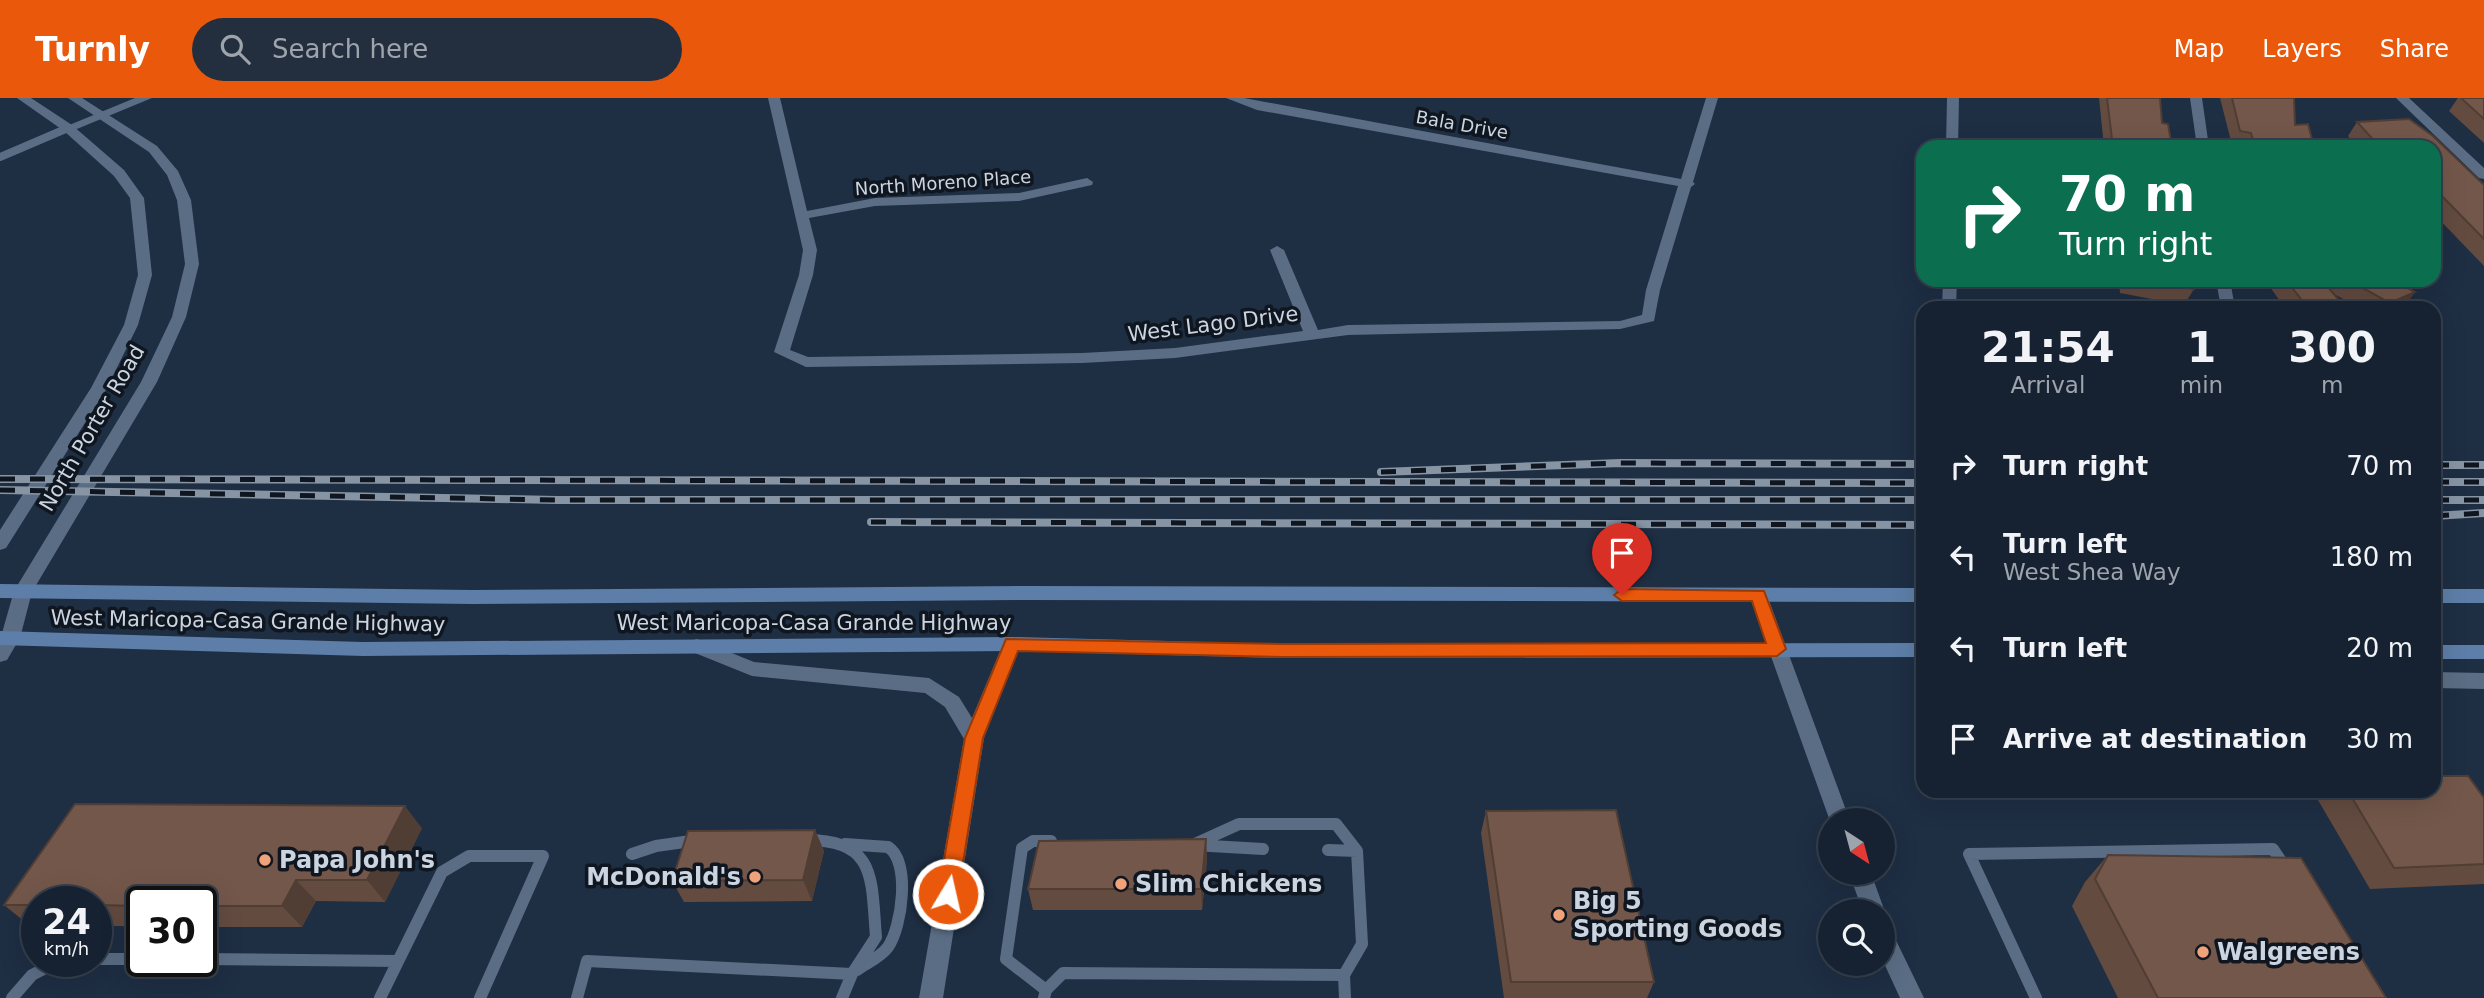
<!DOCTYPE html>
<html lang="en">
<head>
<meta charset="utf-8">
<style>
  body { margin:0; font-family:"DejaVu Sans",sans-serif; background:#232f3e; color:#f1f3f6; height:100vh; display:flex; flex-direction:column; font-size:26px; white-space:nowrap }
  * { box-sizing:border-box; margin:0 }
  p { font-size:23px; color:#9ea4ac }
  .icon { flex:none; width:38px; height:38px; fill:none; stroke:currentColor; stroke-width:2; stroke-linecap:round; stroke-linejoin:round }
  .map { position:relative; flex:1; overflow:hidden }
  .details { position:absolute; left:1916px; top:203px; width:525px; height:497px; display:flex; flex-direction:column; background:#162232; border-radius:21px; box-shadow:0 7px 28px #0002,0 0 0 2px #353f4d }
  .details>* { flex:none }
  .top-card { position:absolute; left:1916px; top:42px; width:525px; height:147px; border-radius:21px; box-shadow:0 7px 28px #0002,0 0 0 2px #353f4d; background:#0b6e4f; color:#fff; overflow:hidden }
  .needle { width:46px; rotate:144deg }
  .tools { position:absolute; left:1818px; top:710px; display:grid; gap:14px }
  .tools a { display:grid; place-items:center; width:77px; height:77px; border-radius:50%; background:#162232; box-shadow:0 7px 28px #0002,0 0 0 2px #353f4d; font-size:35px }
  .speed { position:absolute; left:21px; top:788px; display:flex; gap:14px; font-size:35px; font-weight:700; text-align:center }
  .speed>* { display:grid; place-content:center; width:91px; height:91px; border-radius:50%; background:#162232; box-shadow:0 7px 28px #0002,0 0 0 2px #353f4d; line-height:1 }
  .speed small { font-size:18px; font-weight:400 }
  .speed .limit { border:4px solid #111; border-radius:10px; background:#fff; color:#111 }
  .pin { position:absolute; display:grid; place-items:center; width:60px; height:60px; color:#fff; margin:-72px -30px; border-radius:50% 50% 50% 0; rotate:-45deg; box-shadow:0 0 7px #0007 }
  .pin .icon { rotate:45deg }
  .me { position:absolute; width:77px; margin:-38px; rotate:9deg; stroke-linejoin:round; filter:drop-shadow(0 0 5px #0008) }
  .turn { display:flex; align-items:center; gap:24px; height:147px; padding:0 28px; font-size:32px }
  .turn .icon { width:91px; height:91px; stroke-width:2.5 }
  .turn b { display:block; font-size:49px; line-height:60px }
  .eta { display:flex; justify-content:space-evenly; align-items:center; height:119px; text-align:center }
  .eta b { font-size:42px; font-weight:700; line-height:49px }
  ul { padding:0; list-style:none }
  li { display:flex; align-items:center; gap:21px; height:91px; padding:0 28px }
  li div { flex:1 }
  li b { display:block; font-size:26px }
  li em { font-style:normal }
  header { display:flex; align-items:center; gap:42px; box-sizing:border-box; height:98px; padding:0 35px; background:#ea580c; color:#fff }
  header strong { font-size:33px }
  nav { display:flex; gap:38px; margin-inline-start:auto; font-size:24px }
  .search { width:490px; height:63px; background:#232f3e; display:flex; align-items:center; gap:18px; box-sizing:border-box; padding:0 24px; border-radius:38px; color:#9ea4ac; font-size:26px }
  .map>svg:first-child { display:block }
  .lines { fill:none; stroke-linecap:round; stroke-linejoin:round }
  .service-far1 { stroke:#5b6d85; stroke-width:8 }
  .service { stroke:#5b6d85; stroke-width:12 }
  .minor { fill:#5b6d85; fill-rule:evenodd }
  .tertiary { fill:#5b6d85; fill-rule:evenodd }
  .secondary { fill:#5d7ea8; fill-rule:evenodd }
  .rail-casing { stroke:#8794a4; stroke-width:8 }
  .rail { stroke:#0f161f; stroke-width:5; stroke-dasharray:15; stroke-linecap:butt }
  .wall { fill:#634b40 }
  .shaded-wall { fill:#503d34 }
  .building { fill:#73574a; stroke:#503d34; stroke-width:2 }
  .route { fill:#ea580c; stroke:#983908; stroke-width:2 }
  .poi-dot { fill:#f0a27a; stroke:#0f161f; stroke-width:2.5 }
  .labels { text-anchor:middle; stroke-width:7; stroke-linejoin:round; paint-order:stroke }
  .far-street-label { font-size:18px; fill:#cbd5e2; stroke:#0f161f }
  .street-label { font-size:21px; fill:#cbd5e2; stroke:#0f161f }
  .near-poi-label { font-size:24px; font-weight:bold; fill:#cbd5e2; stroke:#0f161f; text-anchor:start }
</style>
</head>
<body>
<header>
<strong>Turnly</strong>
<div class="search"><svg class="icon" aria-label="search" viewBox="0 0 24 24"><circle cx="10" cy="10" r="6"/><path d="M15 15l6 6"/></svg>Search here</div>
<nav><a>Map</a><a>Layers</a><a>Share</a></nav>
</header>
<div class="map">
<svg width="2484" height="900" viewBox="0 0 2484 900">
  <rect width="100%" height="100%" fill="#1e2e43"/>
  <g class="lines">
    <!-- service-far1 -->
    <path class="service-far1" d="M0 59 68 30"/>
    <!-- service -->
    <path class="service" d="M805 742C877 742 871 780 876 839L852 876
      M845 746 888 749C911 763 902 829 888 849 881 859 867 865 857 872
      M1195 746 1239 726H1336L1357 753
      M1193 747 1263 751
      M1328 752 1357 753 1362 846 1344 877
      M632 756 656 748 698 742
      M96 861H142
      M201 861 398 863
      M1046 892 1006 861 1022 750 1033 743H1051
      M12 900 32 877 59 863
      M380 900 442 774 469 758H543L480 900
      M577 900 587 863 852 876 842 900
      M1044 900 1046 892 1063 875 1344 877 1345 900
      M2036 900 1969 756 2273 751 2285 769"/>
    <!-- minor -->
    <path class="minor" d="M135 0H152L72 33 62 30Z
      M768 0H780L807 113 875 100 1019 95 1087 80 1093 84 1092 87 1019 103 875 108 809 120 817 152 813 177 790 252 808 259 1082 255 1175 250 1303 233 1270 152 1277 148 1284 152 1318 232 1348 227 1620 223 1642 217 1646 192 1678 88 1257 12 1226 0H1244L1681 81 1706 0H1718L1693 84 1695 86 1691 89 1660 192 1654 223 1620 231 1348 237 1175 260 1082 265 806 269 774 254 799 177 803 152Z
      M1947 0H1959L1958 49H1946Z
      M2190 0H2202L2209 49H2197Z
      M2396 0H2409L2484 70V81L2479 80Z
      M1943 182H1957L1956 210H1942Z
      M2216 182H2230L2235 210H2221Z
      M1758 490 1764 492 1767 497 1850 723H1830L1749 497 1752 492Z
      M1012 539 1019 541 1021 546 984 640 943 900H919L964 641 945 609 925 595 752 578 690 553 688 548 690 543 697 541 754 564 929 580 959 599 972 620 1003 546 1005 541Z
      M2434 574 2484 575V591L2434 590Z
      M1849 775H1871L1885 814 1883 818V814H1863Z
      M1883 829 1891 832 1924 900H1900L1883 863Z"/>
    <!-- tertiary -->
    <path class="tertiary" d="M17 0H31L72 27 124 72 144 100 152 177 138 227 107 290 6 450 0 452V432L91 290 124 227 138 177 130 100 114 78 64 33Z
      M68 0H82L157 48 178 73 191 102 199 166 186 219 157 284 32 494 20 540 7 562 0 564V542L14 493 141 284 172 219 185 166 177 102 167 77 149 54Z"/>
    <!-- secondary -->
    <path class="secondary" d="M0 486 472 492 1024 488 1923 490V504L1024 502 472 506 0 500Z
      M2434 491H2484V505H2434Z
      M0 533 363 544 1012 539 1285 546 1923 545V559L1285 560 1012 553 363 558 0 547Z
      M2434 547H2484V561H2434Z"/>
    <!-- rail casing -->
    <g class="rail-casing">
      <path id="rail" d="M2434 367H2484
        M1381 374 1620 365 1923 366
        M0 381 1923 385
        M2434 384H2484
        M0 392 557 402H1923
        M2434 402H2484
        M2434 418 2484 415
        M871 424 1923 427"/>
    </g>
    <!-- rail -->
    <use href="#rail" class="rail"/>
  </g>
  <!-- wall -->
  <path class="wall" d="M2099 0H2160L2162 25 2172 49H2104Z
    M2220 0H2294L2295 27 2314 49H2242L2232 47Z
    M2458 0H2484V45L2449 13Z
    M2409 21 2433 38 2484 87V168L2434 116V49H2357L2348 38 2357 24Z
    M2119 182H2192L2194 191 2184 207 2120 195Z
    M2265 182H2393L2404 210H2360L2332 195 2344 208 2342 210H2285Z
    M2328 693H2434L2484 700V786L2370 791 2318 702Z
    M1486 713 1654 884 1647 900H1504L1481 735Z
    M422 730 385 804 316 803 302 829H201V803H142V828H96V803H37V828H30L4 807Z
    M815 732 824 753 812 803 684 804 672 783Z
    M1206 741 1207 762 1202 812H1033L1028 791Z
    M2108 757 2386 900H2118L2072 808 2085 784Z"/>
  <!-- shaded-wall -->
  <path class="shaded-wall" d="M2415 194 2404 210H2386L2390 205Z
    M405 708 422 730 385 804 367 782Z
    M815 732 824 753 812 803 803 782Z
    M1206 741 1207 762 1202 812 1201 791Z
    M296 782 316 803 302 829 282 808Z"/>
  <!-- building -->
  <path class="building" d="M2107 0H2160L2162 25 2168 26 2172 49H2113Z
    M2232 0H2294L2295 27 2308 26 2314 49H2255L2251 35 2240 33Z
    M2461 0H2484V21Z
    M2409 21 2433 38 2484 87V141L2434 90V49H2380L2357 24Z
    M2141 182H2192L2194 191Z
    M2286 182H2322L2344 208 2305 206Z
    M2348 182H2393L2415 194 2390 205Z
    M2434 678H2468L2484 700V766L2394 770 2348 693H2434Z
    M75 706 405 708 367 782H296L282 808H201V803H142V808L96 807V803H37V807H4Z
    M1616 712 1654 884H1511L1486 713Z
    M815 732 803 782 672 783 688 733Z
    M1206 741 1201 791H1028L1039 743Z
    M2108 757 2301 760 2386 900H2158L2095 781Z"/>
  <!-- route -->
  <path class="route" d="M1622 491 1764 493 1786 551 1777 558 1285 559 1018 553 983 640 958 796 955 802 948 805 941 802 938 796 965 640 1006 541 1285 546 1766 545 1752 503H1622L1614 497Z"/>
  <!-- markers -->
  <g class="poi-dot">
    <circle cx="265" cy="762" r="7"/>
    <circle cx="755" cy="779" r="7"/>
    <circle cx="1121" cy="786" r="7"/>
    <circle cx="1559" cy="817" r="7"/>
    <circle cx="2203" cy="854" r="7"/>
  </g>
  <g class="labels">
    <!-- far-street labels -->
    <g class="far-street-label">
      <text transform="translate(1462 27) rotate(10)" y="6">Bala Drive</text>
      <text transform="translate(943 85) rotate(-4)" y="6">North Moreno Place</text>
    </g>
    <!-- street labels -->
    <g class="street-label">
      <text transform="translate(1213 226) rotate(-7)" y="7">West Lago Drive</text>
      <text transform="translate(92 330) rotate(-60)" y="7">North Porter Road</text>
      <text transform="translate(248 523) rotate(1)" y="7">West Maricopa-Casa Grande Highway</text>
      <text x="814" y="532">West Maricopa-Casa Grande Highway</text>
    </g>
    <!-- near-poi labels -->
    <g class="near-poi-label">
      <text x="279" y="770">Papa John's</text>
      <text x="741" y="787" text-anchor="end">McDonald's</text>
      <text x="1135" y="794">Slim Chickens</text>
      <text x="1573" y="811">Big 5<tspan x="1573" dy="28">Sporting Goods</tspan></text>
      <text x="2217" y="862">Walgreens</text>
    </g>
  </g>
</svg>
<div class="tools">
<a><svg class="needle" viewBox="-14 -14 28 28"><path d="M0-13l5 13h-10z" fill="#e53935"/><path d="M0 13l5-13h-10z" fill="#9ea4ac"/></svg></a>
<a><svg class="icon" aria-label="search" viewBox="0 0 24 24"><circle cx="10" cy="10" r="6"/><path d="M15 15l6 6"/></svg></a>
</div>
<div class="speed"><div>24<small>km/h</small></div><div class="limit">30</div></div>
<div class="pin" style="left:1622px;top:497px;background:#d93025"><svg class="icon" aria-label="arrive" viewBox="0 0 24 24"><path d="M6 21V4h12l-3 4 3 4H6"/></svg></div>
<svg class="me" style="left:948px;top:796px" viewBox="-20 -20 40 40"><circle r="17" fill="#ea580c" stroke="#fff" stroke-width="3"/><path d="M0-11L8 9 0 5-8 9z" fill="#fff"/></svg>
<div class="top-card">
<div class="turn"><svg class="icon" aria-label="right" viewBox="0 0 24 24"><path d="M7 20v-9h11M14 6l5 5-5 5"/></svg><div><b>70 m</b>Turn right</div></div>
</div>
<section class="details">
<div class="eta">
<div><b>21:54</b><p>Arrival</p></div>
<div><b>1</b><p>min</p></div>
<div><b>300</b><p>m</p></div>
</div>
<ul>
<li><svg class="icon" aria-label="right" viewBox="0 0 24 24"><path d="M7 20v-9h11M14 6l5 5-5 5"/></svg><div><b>Turn right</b></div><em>70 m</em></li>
<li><svg class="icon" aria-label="left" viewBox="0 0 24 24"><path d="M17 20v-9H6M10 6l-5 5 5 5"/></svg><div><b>Turn left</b><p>West Shea Way</p></div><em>180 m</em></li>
<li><svg class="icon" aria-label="left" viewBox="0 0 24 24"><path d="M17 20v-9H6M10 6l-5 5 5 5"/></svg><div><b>Turn left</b></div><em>20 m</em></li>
<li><svg class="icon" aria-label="arrive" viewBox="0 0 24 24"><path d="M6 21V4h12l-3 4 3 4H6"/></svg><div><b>Arrive at destination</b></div><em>30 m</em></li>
</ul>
</section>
</div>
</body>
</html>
